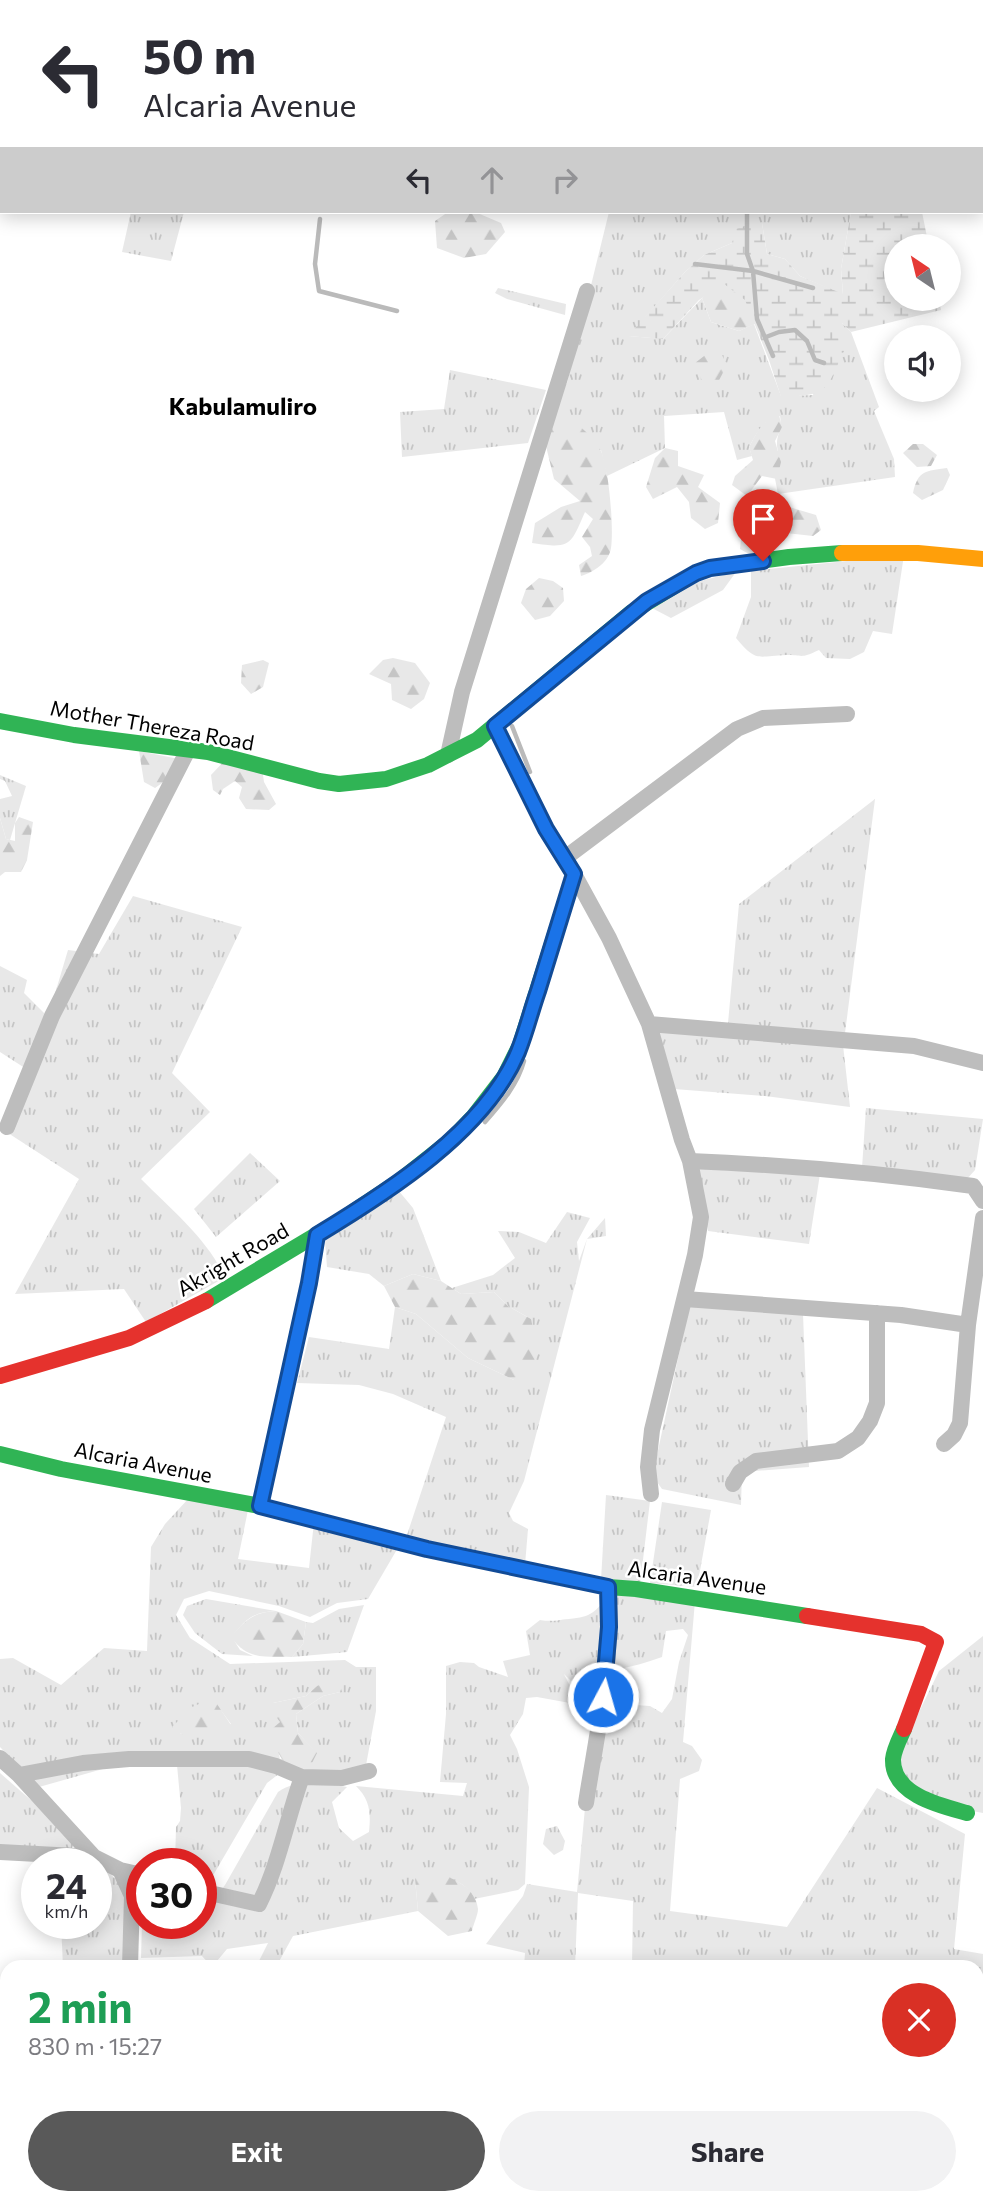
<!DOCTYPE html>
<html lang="en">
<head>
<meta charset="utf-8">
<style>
  body { margin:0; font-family:Commissioner,sans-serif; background:#f2f2f3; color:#2b2b33; height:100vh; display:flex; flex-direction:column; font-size:26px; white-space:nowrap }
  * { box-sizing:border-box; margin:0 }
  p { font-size:23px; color:#7c7c81 }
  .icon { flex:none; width:38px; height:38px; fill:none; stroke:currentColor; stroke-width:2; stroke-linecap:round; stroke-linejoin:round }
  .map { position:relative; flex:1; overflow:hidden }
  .side { position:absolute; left:0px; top:1960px; width:984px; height:245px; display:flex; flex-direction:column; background:#fff; border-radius:21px 21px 0 0; box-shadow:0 4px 18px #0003 }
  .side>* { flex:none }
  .banner { position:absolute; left:0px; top:0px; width:984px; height:214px; box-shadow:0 4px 18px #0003; background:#fff; color:#2b2b33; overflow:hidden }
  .needle { width:46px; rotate:325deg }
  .fabs { position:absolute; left:884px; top:234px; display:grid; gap:14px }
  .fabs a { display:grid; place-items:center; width:77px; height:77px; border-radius:50%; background:#fff; box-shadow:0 4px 18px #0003; font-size:35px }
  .speed { position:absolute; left:21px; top:1848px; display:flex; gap:14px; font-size:35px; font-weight:700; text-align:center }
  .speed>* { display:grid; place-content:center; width:91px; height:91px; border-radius:50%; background:#fff; box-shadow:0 4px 18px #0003; line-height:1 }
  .speed small { font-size:18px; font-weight:400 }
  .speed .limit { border:10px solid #d22; background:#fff; color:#111 }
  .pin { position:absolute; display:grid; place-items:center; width:60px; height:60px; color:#fff; margin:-72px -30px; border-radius:50% 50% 50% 0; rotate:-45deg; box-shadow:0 0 7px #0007 }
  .pin .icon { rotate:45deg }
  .me { position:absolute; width:77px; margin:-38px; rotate:6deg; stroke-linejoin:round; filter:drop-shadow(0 0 5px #0008) }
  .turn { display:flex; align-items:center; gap:24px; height:147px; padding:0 28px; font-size:32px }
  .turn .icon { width:91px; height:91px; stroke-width:2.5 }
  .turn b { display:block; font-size:49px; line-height:60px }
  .lanes { display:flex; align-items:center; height:66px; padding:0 28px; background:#0003; justify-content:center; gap:35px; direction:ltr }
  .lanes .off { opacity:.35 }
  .round { display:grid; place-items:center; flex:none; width:74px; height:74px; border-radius:37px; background:#f2f2f3 }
  .head { display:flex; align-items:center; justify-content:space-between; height:119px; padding:0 28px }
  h1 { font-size:42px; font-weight:700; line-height:52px; color:#1e9e55 }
  .cta { display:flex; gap:14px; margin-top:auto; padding:14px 28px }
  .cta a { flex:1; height:80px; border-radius:42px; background:#595959; color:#fff; font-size:28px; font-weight:700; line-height:80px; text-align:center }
  .cta a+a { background:#f2f2f3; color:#2b2b33 }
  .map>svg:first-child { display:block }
  .grass { fill:url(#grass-tufts); fill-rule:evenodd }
  .forest { fill:url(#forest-firs) }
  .wetland { fill:url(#wetland-marsh) }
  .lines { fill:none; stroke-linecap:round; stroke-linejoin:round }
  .stream { stroke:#bababa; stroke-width:4.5 }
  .street { stroke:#bdbdbd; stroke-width:16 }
  .fast { stroke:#30b455; stroke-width:16 }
  .slow { stroke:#ff9f0a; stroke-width:16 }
  .jam { stroke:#e5322d; stroke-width:16 }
  .route-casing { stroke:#114b97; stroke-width:18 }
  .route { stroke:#1a73e8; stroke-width:12 }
  .labels { text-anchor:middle; stroke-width:5; stroke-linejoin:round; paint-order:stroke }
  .street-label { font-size:21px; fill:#000; stroke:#fff }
  .quarter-label { font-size:24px; font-weight:bold; fill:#000; stroke:#fff }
</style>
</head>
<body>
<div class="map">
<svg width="983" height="2205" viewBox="0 0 983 2205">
  <defs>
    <pattern id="grass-tufts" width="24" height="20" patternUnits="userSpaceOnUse" patternTransform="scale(1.75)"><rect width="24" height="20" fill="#e8e8e8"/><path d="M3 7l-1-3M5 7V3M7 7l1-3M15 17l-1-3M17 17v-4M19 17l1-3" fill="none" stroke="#c5c5c5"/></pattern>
    <pattern id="forest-firs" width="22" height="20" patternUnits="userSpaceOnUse" patternTransform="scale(1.75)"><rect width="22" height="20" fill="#e8e8e8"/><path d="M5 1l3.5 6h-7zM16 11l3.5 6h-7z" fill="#c5c5c5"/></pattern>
    <pattern id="wetland-marsh" width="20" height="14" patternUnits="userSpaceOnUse" patternTransform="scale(1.75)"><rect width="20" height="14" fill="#e8e8e8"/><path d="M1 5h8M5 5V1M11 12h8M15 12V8" fill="none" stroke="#c5c5c5"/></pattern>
  </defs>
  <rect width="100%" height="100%" fill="#fff"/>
  <!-- grass -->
  <path class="grass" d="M131 212H184L171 261 122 252Z
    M609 212H747L766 214 778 212H851L841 269 843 295 800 276 785 259 767 254 762 223 732 243 704 255 685 272 629 336 663 339 702 298 711 322 739 331 754 324 781 396 813 395 832 323H842L851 332 879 407 874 411 894 459 895 477 778 494 770 453 778 451C774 437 783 431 780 416 764 418 757 433 749 447L752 456 737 460 724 412 664 416 665 448 607 476 601 450 553 424 560 390 567 383Z
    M498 288 566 304 565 315 507 299 495 293Z
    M450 370 546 390 528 443 402 457 400 412 444 409Z
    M904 555 892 634 873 631 864 652 850 659 826 658 819 650C800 659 804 655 786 655 757 656 757 663 736 638L751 597V571Z
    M736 572 723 590 671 618 648 606 680 586Z
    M0 775 26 786 10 840 6 839 0 818V799L12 796 5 781 0 779Z
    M875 799 845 1033 728 1023 739 904Z
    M133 896 242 927 172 1073 210 1112 141 1179C170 1208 206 1238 224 1275L222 1279 146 1322 124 1289 15 1294 79 1179 8 1133 31 1072 0 1052V966L27 980 24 993 48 1017 68 950 99 954Z
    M657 1031 843 1045 850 1107 765 1096 674 1089Z
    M866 1108 983 1119 975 1170 967 1179 862 1168Z
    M250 1153 280 1181 216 1237 194 1209Z
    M701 1167 820 1174 809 1244 708 1231 698 1171Z
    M398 1190 413 1208 441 1281 413 1274 384 1286 369 1274 327 1267 325 1241Z
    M567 1212 590 1218 577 1242 579 1261 587 1239 605 1218 606 1236 587 1239 524 1481 509 1513 513 1521 528 1529 525 1565 406 1538 446 1417 393 1394 359 1385 297 1383 309 1337 389 1349 395 1307 416 1314 468 1358 514 1380 531 1319 508 1306 494 1292 461 1294 452 1288 493 1275 515 1258 498 1231 519 1232 546 1243Z
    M690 1303 803 1314 809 1467 742 1472 741 1505 662 1489 657 1482 655 1464Z
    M606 1495 650 1501 640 1585 601 1580Z
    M189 1498 248 1510 238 1559 309 1568 314 1522 399 1546 368 1599 337 1603 310 1617 279 1606 209 1591 184 1599 176 1615 190 1638 230 1664 345 1660 356 1667H376V1711L364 1776 280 1773 267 1783 208 1884 201 1889V1864H175L176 1827 180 1821 181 1808 177 1765 124 1763 39 1787 0 1747V1659L13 1658 61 1685 104 1648 147 1651 151 1547 165 1524ZM317 1686 340 1692 323 1696 296 1714 298 1733 316 1753 280 1759 273 1729 280 1722 273 1703 306 1696ZM219 1708 231 1724 180 1734Z
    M662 1502 711 1510 697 1587 650 1583Z
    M610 1594 695 1601 683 1742 692 1746 702 1760 699 1771 680 1779 670 1911 787 1927 877 1788 965 1834 954 1949 983 1954V2092L977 2091 976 1967H632L633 1901 578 1893 575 1967H524L525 1953 486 1944 523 1896 527 1884 577 1892 587 1787 608 1687 623 1677C634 1685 637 1691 635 1705L650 1706 662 1713 672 1699 679 1662 688 1635 683 1629 666 1631 662 1657C633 1668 601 1672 571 1681L564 1674 575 1696 570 1703 537 1697 526 1698 523 1714 510 1735 517 1749 529 1787 525 1884 518 1890 474 1899C463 1874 438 1878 415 1879L418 1911 293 1936 276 1967H256L268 1943 227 1949 212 1967 202 1956 141 1958 142 1923H201V1908L210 1905 225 1885 278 1792C298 1778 324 1783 347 1787L332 1802 339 1828 353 1841 369 1832C371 1812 370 1800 356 1786L463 1796 467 1783 440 1782 446 1714V1666L460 1662 474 1663 479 1667 508 1677 503 1661 530 1655 526 1631 540 1620C554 1622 556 1620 569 1619 592 1617 595 1612 610 1594Z
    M206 1599 276 1611C254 1612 245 1619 232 1637L240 1650 253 1656 222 1654 195 1633 183 1615 187 1606Z
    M364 1605 347 1652 292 1657 303 1644 306 1622 313 1623 339 1609Z
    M983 1636V1813L967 1810 909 1784 896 1759 939 1671Z
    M0 1773 73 1837 75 1843 71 1849 0 1846Z
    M557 1826 565 1841 563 1850 554 1855 543 1844 546 1829Z
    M96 1865 104 1868 126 1889 128 1967H63L61 1923H96Z
    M0 2030H7V2077H0Z
    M977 2103 983 2104V2205H834L831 2198H880L911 2203 913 2198H976Z
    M0 2166H7V2198H43L39 2205H0Z
    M245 2198H327L332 2205H241Z
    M620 2198H816L819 2205H698L695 2200 689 2205H623Z"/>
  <!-- forest -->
  <path class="forest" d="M448 212H475L501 223 505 232 486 254 464 258 437 248 435 221Z
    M734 265 764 320 739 331 711 322 702 298 714 282Z
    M708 353 722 355 727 365 716 386H704L695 363Z
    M779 415 782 427 775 441 781 462 777 479 762 476 747 496 732 485 735 476 753 460 749 447C757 433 763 418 779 415Z
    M569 419C581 427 593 436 600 449 609 465 614 529 611 548 609 562 594 572 581 576L579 565 592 556 590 547 582 537 593 519 585 512C570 546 571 549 532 543L535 523 561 507 580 501 554 479 544 438 553 424Z
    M913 444H923L937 455 931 466 917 467 903 453Z
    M665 448 678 451V466L704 475 698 487 720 503 718 523 705 529 691 518 689 502 677 487 653 499 646 487 655 458Z
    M947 468 950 475 943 490 922 500 913 493C918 470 926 471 947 468Z
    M769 501 816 515 821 530 813 536 777 532 767 538 761 554H749L740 549 744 511Z
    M539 578 553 581 563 588 564 601 550 616 535 620 521 603 526 589Z
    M393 658 415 663 430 683 424 699 411 709 392 700 391 684 369 674 383 660Z
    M263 660 269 663 263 687 251 694 241 683 242 665Z
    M139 751 179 759 172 776 155 788 144 782Z
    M228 757 261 761 264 782 276 804 269 810 246 809 239 798 242 787 235 781 223 789 220 795 213 790 211 775Z
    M19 817 33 822 27 860 21 872H5L0 876V818L6 839 15 841V823Z
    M413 1274 441 1281 461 1294 494 1292 508 1306 531 1319 537 1348 534 1378 514 1380 468 1358 416 1314 395 1307 384 1286Z
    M276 1611 306 1622 303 1644 292 1657C266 1656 248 1661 231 1637 245 1620 254 1612 276 1611Z
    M332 1680 344 1681 340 1692 323 1696 296 1714 298 1733 317 1753 310 1767 292 1770C278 1757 275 1748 272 1729L280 1722 271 1710 273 1703 306 1696 317 1686Z
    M213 1698 231 1725C210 1734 192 1746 172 1727L192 1707Z
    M426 1869C446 1876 475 1883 478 1909 478 1915 473 1925 472 1931L448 1936 418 1911 415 1879 420 1872Z"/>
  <!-- wetland -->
  <path class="wetland" d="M276 0H467L281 2Z
    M851 212H922L929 247H896V299H939L941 310 851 332 842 323H832L844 351C825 392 829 395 781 397L769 360 745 300 723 283 699 300 663 339 628 336 685 272 704 255 732 243 736 229 753 223H762L767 254 785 259 800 276 843 294 841 269Z"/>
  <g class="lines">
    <!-- stream -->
    <path class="stream" d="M276 0 280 2
      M571 0 572 2
      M352 2 353 0
      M383 2 384 0
      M467 2V0
      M982 114H983
      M747 212V254L753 271 757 319 773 356
      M320 219 315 264 319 291 397 311
      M695 264 753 271 813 288
      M766 337 779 332 795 330 807 341 815 360 824 363
      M512 726 530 772
      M485 1122C501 1104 518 1084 524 1061"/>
    <!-- street -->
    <path class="street" d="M448 755 462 692 587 291
      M565 858 737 729 763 718 847 714
      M574 874 609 938 649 1024 682 1140 690 1161 701 1217 695 1255 652 1430 648 1467 651 1494
      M649 1024 914 1046 983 1063
      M7 1127 52 1016 188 750
      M690 1161C785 1165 879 1173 973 1186L983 1201
      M685 1299 901 1315 968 1325
      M944 1444 954 1435 960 1423 968 1325 983 1218
      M733 1484 740 1472 756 1461 838 1451 858 1438 870 1421 877 1403V1313
      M260 1506 309 1283 317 1235
      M0 1758 19 1775 94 1857 120 1870 132 1896 130 1967
      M19 1775 83 1763 129 1759H249L276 1766 302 1777
      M586 1803C597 1732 614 1659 608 1587
      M0 1852 94 1857
      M120 1870 142 1875
      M201 1891 259 1904C279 1865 287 1818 302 1777L342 1778 369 1771
      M0 2085H7
      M976 2097 983 2098
      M47 2205 51 2198"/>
    <!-- fast -->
    <path class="fast" d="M0 721 74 735 208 752 319 781 339 784 386 779 428 765 477 740 632 612 696 573 710 568 789 557 842 553
      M206 1301 341 1220 398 1182 451 1140 474 1116 504 1077 520 1045 574 874 546 829 495 725
      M0 1454 61 1469 260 1506 427 1549 608 1587 636 1589 807 1616
      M904 1729C900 1738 894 1749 893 1759 892 1795 941 1806 967 1813"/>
    <!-- slow -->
    <path class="slow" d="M842 553H918L983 559"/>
    <!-- jam -->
    <path class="jam" d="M0 1376 129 1338 206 1301
      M807 1616 921 1634 936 1642 904 1729"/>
  </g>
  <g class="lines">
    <!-- route casing -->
    <g class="route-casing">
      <path id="route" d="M603 1697 609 1627 608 1587 427 1549 260 1506 309 1283 317 1235C388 1192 485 1131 518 1052 526 1032 531 1011 538 991 550 952 562 913 574 874L546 829 495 726 647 601 696 573 710 568 763 561"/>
    </g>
    <!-- route -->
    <use href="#route" class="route"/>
  </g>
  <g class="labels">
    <!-- street labels -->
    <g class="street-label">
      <text transform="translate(152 726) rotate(10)" y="7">Mother Thereza Road</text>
      <text transform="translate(233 1260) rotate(-30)" y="7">Akright Road</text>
      <text transform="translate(143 1463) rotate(11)" y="7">Alcaria Avenue</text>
      <text transform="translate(697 1578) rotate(8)" y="7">Alcaria Avenue</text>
    </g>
    <!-- quarter labels -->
    <g class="quarter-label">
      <text x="243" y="415">Kabulamuliro</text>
    </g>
  </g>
</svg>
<div class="fabs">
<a><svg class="needle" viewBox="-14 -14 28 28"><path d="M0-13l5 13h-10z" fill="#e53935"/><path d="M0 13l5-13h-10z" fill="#7c7c81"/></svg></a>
<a><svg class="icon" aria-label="sound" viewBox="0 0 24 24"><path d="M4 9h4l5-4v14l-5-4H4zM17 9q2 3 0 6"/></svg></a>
</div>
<div class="speed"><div>24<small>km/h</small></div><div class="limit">30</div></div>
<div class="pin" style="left:763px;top:561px;background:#d93025"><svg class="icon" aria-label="arrive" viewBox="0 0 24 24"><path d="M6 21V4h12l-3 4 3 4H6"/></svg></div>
<svg class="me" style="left:603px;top:1697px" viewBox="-20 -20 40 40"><circle r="17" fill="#1a73e8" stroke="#fff" stroke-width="3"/><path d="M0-11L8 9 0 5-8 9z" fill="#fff"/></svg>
<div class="banner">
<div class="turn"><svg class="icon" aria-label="left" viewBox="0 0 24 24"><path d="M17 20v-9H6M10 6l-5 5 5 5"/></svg><div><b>50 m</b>Alcaria Avenue</div></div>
<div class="lanes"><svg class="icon" aria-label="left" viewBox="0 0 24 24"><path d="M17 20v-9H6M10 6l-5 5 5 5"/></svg><svg class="icon off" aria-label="ahead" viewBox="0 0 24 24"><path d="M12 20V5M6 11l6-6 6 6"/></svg><svg class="icon off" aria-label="right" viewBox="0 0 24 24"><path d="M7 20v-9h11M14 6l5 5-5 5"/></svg></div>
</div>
<section class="side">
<div class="head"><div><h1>2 min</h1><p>830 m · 15:27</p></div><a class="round" style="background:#d93025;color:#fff"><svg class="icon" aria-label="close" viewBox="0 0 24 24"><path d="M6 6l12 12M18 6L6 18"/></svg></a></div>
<div class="cta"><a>Exit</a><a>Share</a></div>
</section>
</div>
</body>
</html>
